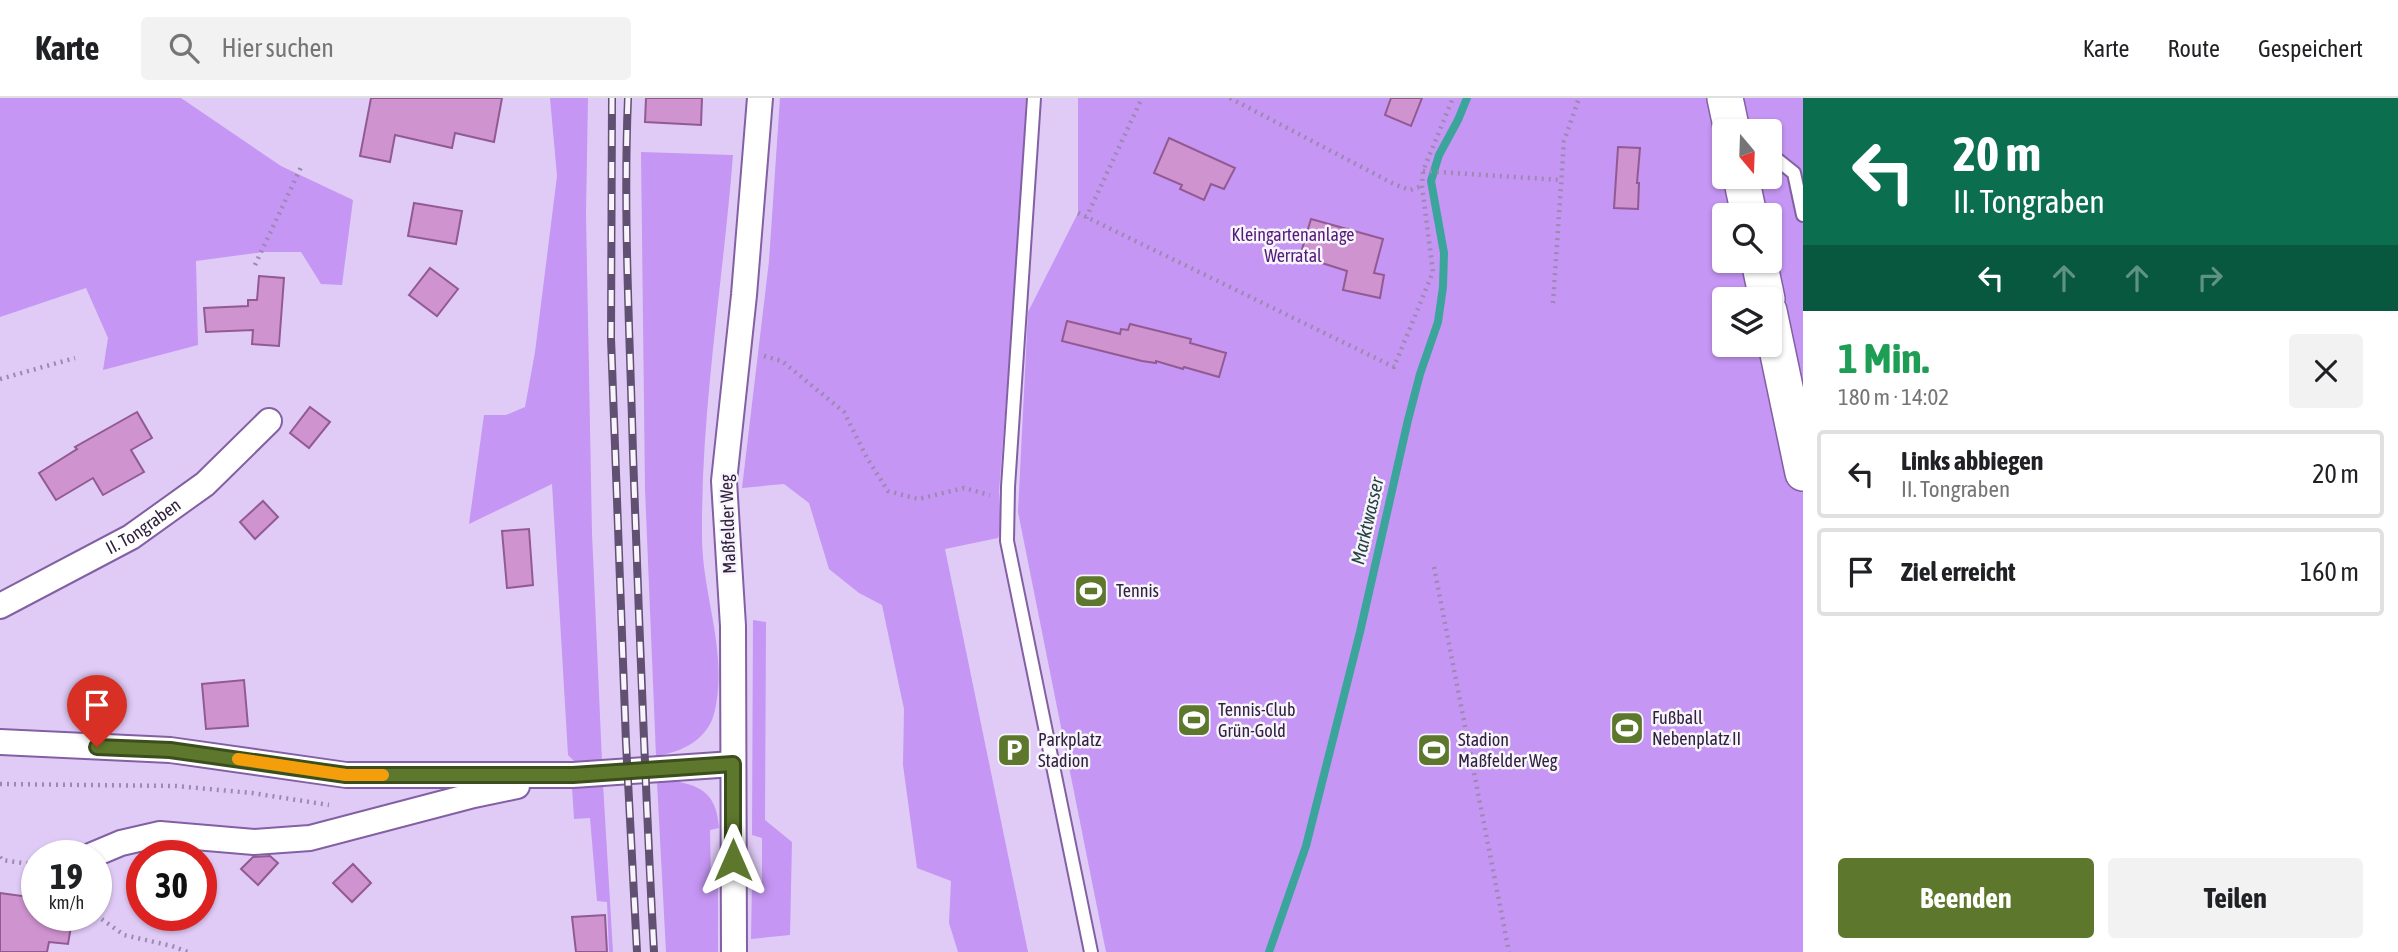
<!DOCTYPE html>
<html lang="de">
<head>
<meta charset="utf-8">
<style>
  body { margin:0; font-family:"Asap Condensed",sans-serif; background:#f2f2f2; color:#202124; height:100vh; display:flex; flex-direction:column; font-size:26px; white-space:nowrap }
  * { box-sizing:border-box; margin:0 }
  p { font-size:23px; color:#757577 }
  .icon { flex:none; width:38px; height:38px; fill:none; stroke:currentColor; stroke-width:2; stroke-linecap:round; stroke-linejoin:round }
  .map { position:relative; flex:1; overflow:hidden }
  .side { display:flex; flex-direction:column; background:#fff; width:595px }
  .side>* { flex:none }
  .guide { background:#0b6e4f; color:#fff; overflow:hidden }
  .needle { width:46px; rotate:161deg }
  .fabs { position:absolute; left:1712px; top:21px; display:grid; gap:14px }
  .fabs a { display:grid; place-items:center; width:70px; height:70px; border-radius:7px; background:#fff; box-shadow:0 2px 5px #0004; font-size:35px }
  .speed { position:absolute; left:21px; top:742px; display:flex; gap:14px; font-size:35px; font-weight:700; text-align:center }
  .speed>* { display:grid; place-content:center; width:91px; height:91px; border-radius:50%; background:#fff; box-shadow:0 2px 5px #0004; line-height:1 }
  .speed small { font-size:18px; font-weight:400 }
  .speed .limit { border:10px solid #d22; background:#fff; color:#111 }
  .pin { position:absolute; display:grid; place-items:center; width:60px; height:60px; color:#fff; margin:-72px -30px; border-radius:50% 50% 50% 0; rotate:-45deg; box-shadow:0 0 7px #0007 }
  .pin .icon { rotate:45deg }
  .me { position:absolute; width:77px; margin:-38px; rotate:0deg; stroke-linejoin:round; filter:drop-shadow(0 0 5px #0008) }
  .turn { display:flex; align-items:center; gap:24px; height:147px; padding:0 35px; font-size:32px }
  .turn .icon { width:91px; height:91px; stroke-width:2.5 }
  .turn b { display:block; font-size:49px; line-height:60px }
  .lanes { display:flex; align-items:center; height:66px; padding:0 35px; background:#0003; justify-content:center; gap:35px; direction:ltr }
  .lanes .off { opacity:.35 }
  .round { display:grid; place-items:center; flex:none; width:74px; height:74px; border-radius:7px; background:#f2f2f2 }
  .summary { display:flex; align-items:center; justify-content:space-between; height:119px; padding:0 35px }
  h1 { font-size:42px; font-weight:700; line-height:52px; color:#1e9e55 }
  .primary-button { display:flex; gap:14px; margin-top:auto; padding:14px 35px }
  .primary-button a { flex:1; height:80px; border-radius:7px; background:#5d782d; color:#fff; font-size:28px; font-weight:700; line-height:80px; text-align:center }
  .primary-button a+a { background:#f2f2f2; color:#202124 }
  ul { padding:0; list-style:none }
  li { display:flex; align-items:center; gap:21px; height:88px; margin:0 14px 10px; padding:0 21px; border:4px solid #e0e0e0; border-radius:7px }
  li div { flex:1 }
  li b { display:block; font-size:26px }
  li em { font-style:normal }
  header { display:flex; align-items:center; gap:42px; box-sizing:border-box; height:98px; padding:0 35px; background:#fff; border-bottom:2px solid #e0e0e0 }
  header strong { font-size:33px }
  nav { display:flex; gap:38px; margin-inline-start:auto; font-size:24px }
  .search { width:490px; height:63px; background:#f2f2f2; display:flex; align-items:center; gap:18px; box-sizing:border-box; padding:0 24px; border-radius:7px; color:#757577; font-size:26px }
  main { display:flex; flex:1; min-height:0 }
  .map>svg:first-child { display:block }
  .green { fill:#c596f3; fill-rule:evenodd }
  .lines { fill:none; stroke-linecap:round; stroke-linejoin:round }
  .stream { stroke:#3ba49b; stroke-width:8 }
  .building { fill:#cf93cf; stroke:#925a92; stroke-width:2 }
  .lane-casing { stroke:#8260a3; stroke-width:16 }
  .street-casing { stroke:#8260a3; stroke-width:28 }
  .secondary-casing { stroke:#8260a3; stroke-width:38 }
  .path { stroke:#9c89af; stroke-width:4.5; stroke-dasharray:2 5; stroke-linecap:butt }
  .lane { stroke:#fff; stroke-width:12 }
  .street { stroke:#fff; stroke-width:24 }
  .secondary { stroke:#fff; stroke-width:35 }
  .rail-casing { stroke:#615071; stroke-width:8 }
  .rail { stroke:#f8f4fc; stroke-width:5; stroke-dasharray:16; stroke-linecap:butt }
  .route-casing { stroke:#3c4e1d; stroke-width:18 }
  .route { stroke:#5d782d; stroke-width:12 }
  .slow { stroke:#f59e0b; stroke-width:12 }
  .labels { text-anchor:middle; stroke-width:5; stroke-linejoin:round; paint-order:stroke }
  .park-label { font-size:18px; fill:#531b7a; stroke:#f8f4fc }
  .street-label { font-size:18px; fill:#30213e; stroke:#f8f4fc }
  .poi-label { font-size:18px; fill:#30213e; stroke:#f8f4fc; text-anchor:start }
  .water-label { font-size:19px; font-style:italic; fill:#22423f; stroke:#f8f4fc }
</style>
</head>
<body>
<header>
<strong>Karte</strong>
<div class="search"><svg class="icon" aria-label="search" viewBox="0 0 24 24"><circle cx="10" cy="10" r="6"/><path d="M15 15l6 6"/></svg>Hier suchen</div>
<nav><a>Karte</a><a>Route</a><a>Gespeichert</a></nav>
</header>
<main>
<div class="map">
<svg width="1803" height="854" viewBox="0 0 1803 854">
  <rect width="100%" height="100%" fill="#e0cbf7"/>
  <!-- green -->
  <path class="green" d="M0 0H181L281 68 353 102 342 187 321 186 301 154H263L196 163 198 247 103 272 108 240 86 190 0 219Z
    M550 0H588L586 116 592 435 602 664 576 665 568 657 552 386 469 426 484 317H506L525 309 535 254 557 78Z
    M780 0H1026L1018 148 999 394 1001 432 998 440 945 451 1028 854H958L949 825 951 783 917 770 903 667 904 611 882 507 859 495 829 471 809 405 784 386 742 390 769 163Z
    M1078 0H1803V854H1106L1018 414 1028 214 1078 115ZM1724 33H1769V79H1724ZM1724 117H1769V163H1724ZM1724 201H1769V247H1724Z
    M641 54 733 57C723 184 701 311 702 438 702 497 728 553 715 612 709 641 683 654 656 658L645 391Z
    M753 522 766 524 765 722 792 744 790 837 751 841 752 784 762 783V740L752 737Z
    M673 683C704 687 717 699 719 730L710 732 711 788 718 789V854H666L657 684Z
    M603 686 613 854H609L607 804 597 803 590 720 574 721 572 689Z"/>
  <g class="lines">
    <!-- stream -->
    <path class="stream" d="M1269 854 1306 748 1360 534 1408 322 1420 276 1438 224 1443 189 1444 155 1431 83 1439 57 1458 22 1467 0"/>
  </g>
  <!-- building -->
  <path class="building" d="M371 0H502L494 44 455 35 452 50 395 37 390 64 360 58Z
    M646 0H702L701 27 645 24Z
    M1391 0H1422L1411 28 1385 17Z
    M1169 40 1235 70 1224 91 1211 86 1204 102 1180 91 1182 87 1154 75Z
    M1618 49 1640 50 1637 85H1639L1638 111 1614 110Z
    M414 105 462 113 456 146 408 138Z
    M1311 121 1383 141 1374 175 1384 177 1380 200 1343 192 1347 173 1300 158Z
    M430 170 458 191 437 218 409 197Z
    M259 178 284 180 279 248 252 246 253 232 206 234 204 210 248 208V202H257Z
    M1067 223 1120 236 1121 231 1128 232 1130 226 1191 241 1190 245 1226 255 1219 279 1184 269 1183 271 1156 263V265L1142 263 1062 243Z
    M310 309 330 324 309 350 290 335Z
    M137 314 152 340 131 352 144 374 103 397 93 380 56 402 39 375 77 351 75 349Z
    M263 403 278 419 255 441 240 424Z
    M529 431 533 487 507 490 502 433Z
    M244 582 248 628 206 631 202 586Z
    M270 758 278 765 258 787 241 771 253 759Z
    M353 766 371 785 352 804 333 785Z
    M0 795 37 800V817H73L68 846 49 844 47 854H0Z
    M605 817 607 854H576L572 819Z"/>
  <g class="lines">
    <!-- lane casing -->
    <g class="lane-casing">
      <path id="lane" d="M1034 0 1008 389 1007 443 1091 854
        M1769 55 1794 75 1803 117"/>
    </g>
    <!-- street casing -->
    <g class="street-casing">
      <g id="street">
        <path id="s1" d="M0 508 131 439 205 386 269 323"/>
        <path d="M0 644 170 652 346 677H573L733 666"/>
        <path d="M90 758 121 745 160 736 254 744 310 740 474 697 517 688"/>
        <path d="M734 854 733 528 724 383 744 197 760 0"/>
      </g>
    </g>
    <!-- secondary casing -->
    <g class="secondary-casing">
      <path id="secondary" d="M1725 0 1732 33
        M1741 79 1749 117
        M1759 163 1767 201
        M1769 213 1803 375"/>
    </g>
    <!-- path -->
    <path class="path" d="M1230 0 1394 86 1410 92 1422 88
      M1423 73 1561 82
      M1078 115 1394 269 1433 174 1422 88 1423 73 1453 0
      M1086 120 1142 0
      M255 167 302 67
      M1553 205 1564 43 1579 0
      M764 258 782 263 844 314 867 360 888 393 918 401 964 390 990 397
      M0 281 75 260
      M1434 469 1509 854
      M0 686 176 688 252 695 329 707
      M0 759 2 762 37 767
      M96 817 124 837 172 848 188 854"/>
    <!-- lane -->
    <use href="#lane" class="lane"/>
    <!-- street -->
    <use href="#street" class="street"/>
    <!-- secondary -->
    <use href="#secondary" class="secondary"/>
    <!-- rail casing -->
    <g class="rail-casing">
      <path id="rail" d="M612 0 611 240 626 645 637 854
        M628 0C623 118 630 237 633 356 639 522 645 688 654 854"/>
    </g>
    <!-- rail -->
    <use href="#rail" class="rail"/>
  </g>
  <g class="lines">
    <!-- route casing -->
    <g class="route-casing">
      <path id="route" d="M97 649 170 652 346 677H573L733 666V762"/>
    </g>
    <!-- route -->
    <use href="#route" class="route"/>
    <!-- slow -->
    <path class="slow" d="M238 661 346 677H383"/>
  </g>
  <!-- icons -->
  <defs>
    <g id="stadium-square" transform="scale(1.75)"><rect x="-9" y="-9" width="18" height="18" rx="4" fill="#5d782d" stroke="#f8f4fc"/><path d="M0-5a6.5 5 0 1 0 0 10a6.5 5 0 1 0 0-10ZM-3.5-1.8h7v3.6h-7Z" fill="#fff"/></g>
    <g id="parking-square" transform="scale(1.75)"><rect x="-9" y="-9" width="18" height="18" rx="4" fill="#5d782d" stroke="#f8f4fc"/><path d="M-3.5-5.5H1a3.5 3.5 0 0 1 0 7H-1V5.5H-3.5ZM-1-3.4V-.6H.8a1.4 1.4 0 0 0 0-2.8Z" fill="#fff"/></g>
  </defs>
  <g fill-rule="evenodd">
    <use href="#stadium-square" x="1091" y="493"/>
    <use href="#stadium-square" x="1194" y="622"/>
    <use href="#stadium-square" x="1627" y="630"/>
    <use href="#parking-square" x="1014" y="652"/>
    <use href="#stadium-square" x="1434" y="652"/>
  </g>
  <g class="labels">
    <!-- park labels -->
    <g class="park-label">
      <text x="1293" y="143">Kleingartenanlage<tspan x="1293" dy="21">Werratal</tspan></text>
    </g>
    <!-- street labels -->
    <g class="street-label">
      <text transform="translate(728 426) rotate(-92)" y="6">Maßfelder Weg</text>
      <text dy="6" stroke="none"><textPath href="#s1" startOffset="164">II. Tongraben</textPath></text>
    </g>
    <!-- poi labels -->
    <g class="poi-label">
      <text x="1116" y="499">Tennis</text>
      <text x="1218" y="618">Tennis-Club<tspan x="1218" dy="21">Grün-Gold</tspan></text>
      <text x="1652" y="626">Fußball<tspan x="1652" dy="21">Nebenplatz II</tspan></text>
      <text x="1038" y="648">Parkplatz<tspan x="1038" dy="21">Stadion</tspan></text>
      <text x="1458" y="648">Stadion<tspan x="1458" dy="21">Maßfelder Weg</tspan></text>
    </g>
    <!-- water labels -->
    <g class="water-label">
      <text transform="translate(1367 423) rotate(-77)" y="7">Marktwasser</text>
    </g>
  </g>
</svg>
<div class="fabs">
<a><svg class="needle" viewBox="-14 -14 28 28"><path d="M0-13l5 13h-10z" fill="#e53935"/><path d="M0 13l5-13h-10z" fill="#757577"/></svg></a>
<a><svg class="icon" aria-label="search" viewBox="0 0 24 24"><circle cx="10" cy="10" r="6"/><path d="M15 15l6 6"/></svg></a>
<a><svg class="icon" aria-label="layers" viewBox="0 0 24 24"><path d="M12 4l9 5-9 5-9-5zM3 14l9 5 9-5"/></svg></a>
</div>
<div class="speed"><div>19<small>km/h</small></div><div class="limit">30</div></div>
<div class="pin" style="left:97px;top:649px;background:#d93025"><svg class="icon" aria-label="arrive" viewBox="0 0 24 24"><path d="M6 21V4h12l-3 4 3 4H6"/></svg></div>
<svg class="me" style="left:733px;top:762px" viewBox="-20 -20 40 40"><path d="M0-17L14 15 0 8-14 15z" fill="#5d782d" stroke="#fff" stroke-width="4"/></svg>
</div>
<section class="side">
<div class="guide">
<div class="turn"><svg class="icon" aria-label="left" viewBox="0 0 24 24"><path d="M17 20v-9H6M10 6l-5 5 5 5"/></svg><div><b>20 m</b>II. Tongraben</div></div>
<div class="lanes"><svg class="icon" aria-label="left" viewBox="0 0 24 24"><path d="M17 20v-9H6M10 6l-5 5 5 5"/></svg><svg class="icon off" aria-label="ahead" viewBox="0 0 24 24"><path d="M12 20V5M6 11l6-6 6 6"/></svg><svg class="icon off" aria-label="ahead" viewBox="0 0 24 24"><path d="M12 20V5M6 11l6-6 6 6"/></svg><svg class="icon off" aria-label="right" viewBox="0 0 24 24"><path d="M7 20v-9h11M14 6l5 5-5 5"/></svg></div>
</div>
<div class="summary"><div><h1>1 Min.</h1><p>180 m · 14:02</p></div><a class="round"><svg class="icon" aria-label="close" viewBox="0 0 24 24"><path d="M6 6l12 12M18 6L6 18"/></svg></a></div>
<ul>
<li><svg class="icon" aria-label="left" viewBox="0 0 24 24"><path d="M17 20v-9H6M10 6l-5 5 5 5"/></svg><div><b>Links abbiegen</b><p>II. Tongraben</p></div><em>20 m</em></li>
<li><svg class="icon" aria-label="arrive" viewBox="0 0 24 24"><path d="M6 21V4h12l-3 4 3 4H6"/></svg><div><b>Ziel erreicht</b></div><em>160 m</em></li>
</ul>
<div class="primary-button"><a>Beenden</a><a>Teilen</a></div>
</section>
</main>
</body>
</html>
